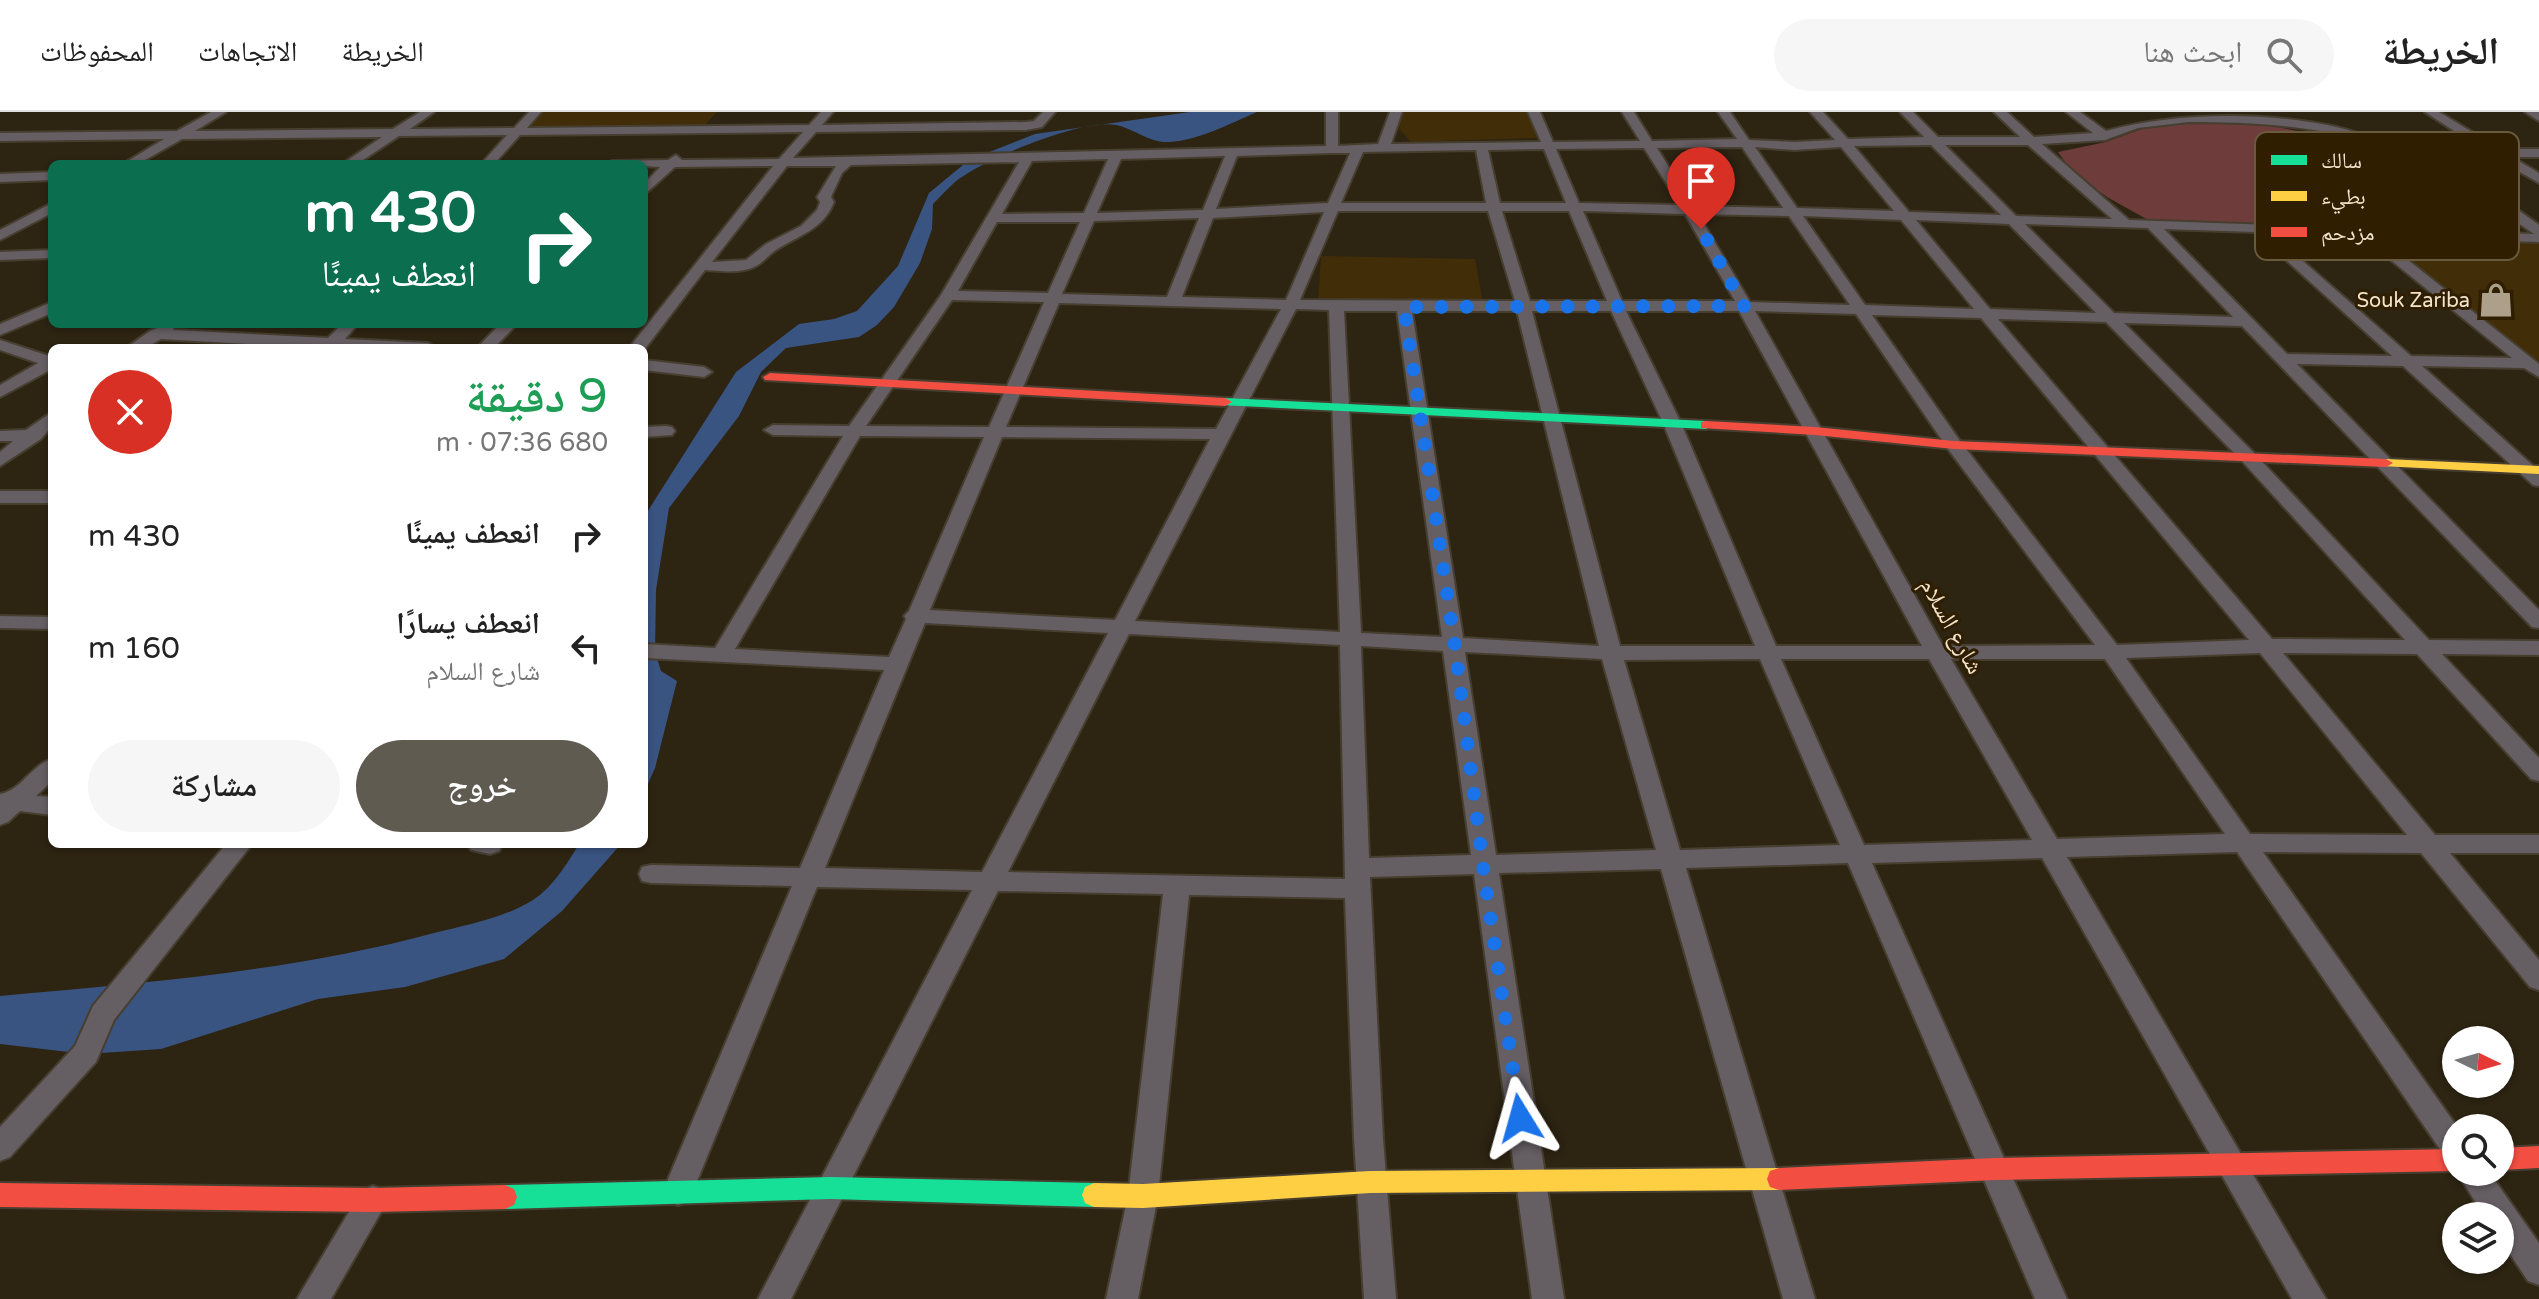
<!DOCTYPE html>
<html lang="ar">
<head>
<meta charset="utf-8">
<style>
  body { margin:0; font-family:"Varela Round","Noto Naskh Arabic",sans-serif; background:#f6f6f6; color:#222; direction:rtl; height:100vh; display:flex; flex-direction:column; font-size:30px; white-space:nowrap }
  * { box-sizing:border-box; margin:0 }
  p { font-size:26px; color:#767676 }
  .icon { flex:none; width:44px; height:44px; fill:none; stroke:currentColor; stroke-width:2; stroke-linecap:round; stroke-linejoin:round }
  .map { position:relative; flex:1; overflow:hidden; direction:ltr }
  .drawer { position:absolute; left:48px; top:232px; width:600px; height:504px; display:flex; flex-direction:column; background:#fff; border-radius:12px; box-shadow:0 2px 6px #0004; direction:rtl }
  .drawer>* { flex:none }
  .hud { position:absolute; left:48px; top:48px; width:600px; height:168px; border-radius:12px; box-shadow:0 2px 6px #0004; direction:rtl; background:#0b6e4f; color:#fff; overflow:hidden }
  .needle { width:52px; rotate:95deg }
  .controls { position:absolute; left:2442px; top:914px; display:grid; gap:16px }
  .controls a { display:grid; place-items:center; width:72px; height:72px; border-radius:50%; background:#fff; box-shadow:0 2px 6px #0004; font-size:40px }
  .pin { position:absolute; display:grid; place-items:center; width:68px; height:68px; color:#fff; margin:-82px -34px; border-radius:50% 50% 50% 0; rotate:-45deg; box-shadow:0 0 8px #0007 }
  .pin .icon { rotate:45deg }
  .me { position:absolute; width:88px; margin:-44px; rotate:352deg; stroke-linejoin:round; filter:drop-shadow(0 0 6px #0008) }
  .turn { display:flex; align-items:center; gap:28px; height:168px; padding:0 40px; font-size:36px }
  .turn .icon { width:104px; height:104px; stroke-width:2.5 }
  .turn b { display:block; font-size:56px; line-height:68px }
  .round { display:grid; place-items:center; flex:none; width:84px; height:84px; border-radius:42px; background:#f6f6f6 }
  .summary { display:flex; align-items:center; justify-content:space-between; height:136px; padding:0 40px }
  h1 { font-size:48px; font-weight:600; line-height:60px; color:#1e9e55 }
  .primary-button { display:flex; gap:16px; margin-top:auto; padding:16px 40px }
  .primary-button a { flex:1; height:92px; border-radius:48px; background:#605b51; color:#fff; font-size:32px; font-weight:600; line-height:92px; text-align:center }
  .primary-button a+a { background:#f6f6f6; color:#222 }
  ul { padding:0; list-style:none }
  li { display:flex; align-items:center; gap:24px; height:112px; padding:0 40px }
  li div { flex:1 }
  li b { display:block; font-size:30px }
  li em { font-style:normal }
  header { display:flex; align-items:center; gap:48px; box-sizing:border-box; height:112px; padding:0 40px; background:#fff; border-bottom:2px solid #e0e0e0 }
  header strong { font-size:38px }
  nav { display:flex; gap:44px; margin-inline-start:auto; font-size:28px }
  .search { width:560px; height:72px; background:#f6f6f6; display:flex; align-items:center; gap:20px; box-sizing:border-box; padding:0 28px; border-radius:44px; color:#767676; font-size:30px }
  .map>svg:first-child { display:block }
  .built { fill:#412e08 }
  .green { fill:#6e3d3b }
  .water { fill:#3a5482 }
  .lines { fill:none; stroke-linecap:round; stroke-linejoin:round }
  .street-casing { stroke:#463e2f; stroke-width:4 }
  .fast-casing { stroke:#463e2f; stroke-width:4 }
  .slow-casing { stroke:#463e2f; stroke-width:4 }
  .jam-casing { stroke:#463e2f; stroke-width:4 }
  .street { fill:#655e63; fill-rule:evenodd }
  .fast { fill:#16e098; fill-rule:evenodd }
  .slow { fill:#ffcf43; fill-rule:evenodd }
  .jam { fill:#f24e42; fill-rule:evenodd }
  .route { stroke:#1a73e8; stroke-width:14; stroke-dasharray:0 25.2 }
  .labels { text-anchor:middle; stroke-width:6; stroke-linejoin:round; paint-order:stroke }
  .far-poi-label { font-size:20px; fill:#f1e3cc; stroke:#2f1e00; text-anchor:end }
  .street-label { font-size:24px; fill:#f1e3cc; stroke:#2f1e00 }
  .key { fill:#2f1e00; stroke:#69593d; stroke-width:2 }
  .key-label { font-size:22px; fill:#f1e3cc }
</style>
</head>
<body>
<header>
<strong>الخريطة</strong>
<div class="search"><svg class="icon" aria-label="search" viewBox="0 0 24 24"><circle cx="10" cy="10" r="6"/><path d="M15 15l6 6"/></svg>ابحث هنا</div>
<nav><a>الخريطة</a><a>الاتجاهات</a><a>المحفوظات</a></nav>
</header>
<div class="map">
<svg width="2539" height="1187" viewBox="0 0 2539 1187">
  <rect width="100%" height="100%" fill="#2d2412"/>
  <!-- built -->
  <path class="built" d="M541 0H717L704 14 525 17Z
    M1403 0H1527L1537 26 1411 30 1399 17Z
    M2373 124 2539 128V249H2528Z
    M1321 144 1475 147 1483 191 1318 190Z"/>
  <!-- green -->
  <path class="green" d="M2221 9 2267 13 2402 40 2492 89 2496 99 2483 105 2392 114 2378 119 2150 109 2107 85 2073 61 2058 40 2106 30 2147 15Z"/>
  <!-- water -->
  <path class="water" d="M1190 0H1257C1229 12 1200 28 1169 30 1149 31 1135 17 1116 13 1082 6 982 48 955 70 947 77 940 85 933 92L932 117 920 151 894 195 877 213 859 225 786 236 761 260 739 304 669 396 656 478 655 540 661 559 677 569 655 656 644 681V405L736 260 799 212 834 207 857 199 898 154 929 81 969 48 1035 22Z
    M579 732H621L562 799 504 847 405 875 318 887 161 937 86 942 0 932V884C145 871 294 859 434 821 467 813 504 806 533 788 552 776 567 752 579 732Z"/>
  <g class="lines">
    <!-- street casing -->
    <g class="street-casing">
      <path id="street" d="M211 0H226L195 19 393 17 420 0H434L410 17 514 16 529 0H541L527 16 809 13 821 0H833L822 13 1026 10 1034 9 1043 0H1055L1042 15 1026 18 816 20 793 46 1326 34V0H1338V34L1378 32 1390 0H1402L1391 32 1541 30 1528 0H1540L1553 30 1640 29 1622 0H1634L1652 29 1737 27 1718 0H1730L1749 28 1795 30 1835 28 1810 0H1823L1848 27 1924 25 1900 0H1913L1938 25H2020L1994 0H2007L2034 25 2093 21 2066 0H2080L2106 19C2175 0 2261 0 2332 14 2358 19 2382 32 2409 37 2432 41 2459 37 2482 37L2425 0H2439L2500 37H2539V45H2512L2539 61V71L2494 45H2425L2493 80 2539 113V130L2379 125 2539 252V265L2524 256 2422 254 2539 359V374L2533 373 2403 254 2297 252 2539 498V516L2532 515 2242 214 2124 211 2254 341 2429 528 2539 529V543L2442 542 2539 646V669L2531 667 2417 542 2283 541 2435 723H2539V741H2450L2539 848V878L2530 875 2421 741 2263 740 2458 1016 2456 1050 2446 1046 2237 740 2067 745 2326 1187H2292L2042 746 1872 751 2067 1187H2035L1848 751 1686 756 1815 1187H1783L1661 757 1499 761 1564 1187H1532L1474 762 1370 765 1383 1027 1396 1187H1364L1354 1027 1345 786 1189 783 1158 1084 1138 1187H1106L1128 1084 1163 782 998 779 791 1187H758L972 778 817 775 689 1089 678 1093 667 1089 663 1079 792 774 651 771 642 769 639 762 642 755 651 753 800 756 884 558 644 546V532L715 536 843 324 773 323 764 318 773 313 849 314 941 183 1019 50 851 53 842 61 831 85 834 90C823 118 799 123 776 138 769 142 764 150 756 154 741 162 722 159 705 158L644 238 629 236 773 54 675 55 644 83V72L660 55 610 52 612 49 668 48 676 43 682 48 779 47 803 20 520 23 494 52H481L507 23 399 24 357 52H342L382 25 182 27 138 52H123L164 27 0 29V21L177 19ZM2189 10C2260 10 2341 14 2407 45 2452 66 2493 93 2534 122L2129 108 2042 32 2105 28 2138 16ZM1931 33 2001 103 1909 100 1854 34ZM1945 33H2028L2112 107 2016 104ZM1742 35 1783 96 1693 94 1657 36ZM1755 35 1795 38 1841 35 1894 99 1797 96ZM1644 36 1680 93 1579 91 1556 37ZM1544 37 1566 91H1500L1488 38ZM1476 38 1486 91H1341L1363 40ZM1330 41H1350L1328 91 1216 97 1237 44ZM1225 44 1203 98 1097 101 1121 47ZM1108 47 1084 101 1002 102 1032 49ZM787 54H836L817 85 820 90 817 98 801 114 766 132 746 148 712 150ZM1338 99H1488L1515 189 1300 188ZM1502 99H1569L1607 189H1530ZM1583 99 1685 102 1735 189H1622ZM1324 100 1286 188 1182 185 1213 106ZM1698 102 1789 104 1850 193 1750 190ZM1803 104 1901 108 1974 197 1865 193ZM1199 106 1167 185 1062 182 1094 109ZM1916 108 2009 112 2096 201 1990 197ZM997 110H1080L1048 181 958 179ZM2025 112 2148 116 2233 205 2114 201ZM2164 117 2255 120 2392 244 2287 242ZM2271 121 2361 124 2512 246 2411 244ZM952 188 1044 190 989 315 866 314ZM1059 191 1281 197 1216 317 1006 315ZM1296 197 1329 198 1340 520 1135 509ZM1344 199H1397L1442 525 1361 521ZM1412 199H1517L1599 534 1463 526ZM1532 199H1611L1663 311 1755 534H1620ZM1626 199H1739L1922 534H1776L1681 311ZM1755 199 1856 202 1948 337 2095 533 1943 534ZM1872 203 1981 206 2249 528 2117 533 1960 329ZM1998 207 2106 210 2242 349 2405 528 2272 527ZM860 324 984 325 909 499 904 504 906 507 889 545 735 537ZM1002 325 1210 327 1115 508 930 498ZM925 511 1108 521 982 760 825 756ZM1129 522 1340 533 1345 767 1008 760ZM1361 534 1443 539 1471 743 1369 746ZM1465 540 1602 547 1656 738 1496 743ZM2260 541 2407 723 2250 722 2126 546ZM1760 547 1840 733 1680 738 1624 548ZM1781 547H1929L2032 728 1864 733ZM1951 547H2105L2225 722 2057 727Z
        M2525 0H2539V9Z
        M52 60V68L0 70V62Z
        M52 91V101L0 128V118Z
        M52 138V146L0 148V140Z
        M52 190V201L0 223V212Z
        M167 212 172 214 174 218 328 226 342 212H358L345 227 428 231 436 236H320L161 227 145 236H126L150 219Z
        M500 212H517L494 236H477Z
        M0 228 52 245V257L0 285V273L38 251 0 238Z
        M644 248 704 255 712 260 704 265 644 258Z
        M52 300V314L41 327 0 354V340L13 329H0V319L26 318Z
        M666 314 672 315 675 319 672 323 644 325V315Z
        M0 379H52V391H0Z
        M0 504 52 505V517L0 516Z
        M52 647V669L36 684 52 685V703L20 699 8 710 0 713V682C22 678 31 653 52 647Z
        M226 732H252L114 908 96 950 10 1045 0 1049V1015L75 934 93 894Z
        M468 732H502V733L499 739 490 742 471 738Z
        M2457 1060H2489L2539 1131V1173L2528 1169 2500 1127V1104H2484Z
        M373 1074 384 1078 388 1088 331 1187H297L362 1078Z"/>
    </g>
    <!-- fast casing -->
    <g class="fast-casing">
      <path id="fast" d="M1225 286 1706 309 1713 313 1706 317 1220 293V287Z
        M831 1065 1094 1071 1103 1075 1106 1083 1103 1091 1094 1095 831 1087 505 1097 496 1093 493 1085 496 1077 505 1073Z"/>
    </g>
    <!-- slow casing -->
    <g class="slow-casing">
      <path id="slow" d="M2386 347 2539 354V362L2381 354V348Z
        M1779 1056 1788 1059 1791 1067 1788 1075 1779 1078 1370 1081 1143 1096 1094 1095 1085 1091 1082 1083 1085 1075 1094 1071 1143 1072 1370 1059Z"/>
    </g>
    <!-- jam casing -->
    <g class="jam-casing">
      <path id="jam" d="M770 261 1225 286 1232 290 1225 294 765 268 763 265Z
        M1706 309 1815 315 1954 329 2386 347 2393 351 2386 355 1954 337 1815 323 1701 316V310Z
        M2539 1034V1056L2500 1058V1036Z
        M2456 1037V1059L1995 1068 1779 1078 1770 1075 1767 1067 1770 1059 1779 1056 1995 1046Z
        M0 1071 373 1076 505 1073 514 1077 517 1085 514 1093 505 1097 373 1100 0 1095Z"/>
    </g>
    <!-- street -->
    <use href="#street" class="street"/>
    <!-- fast -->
    <use href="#fast" class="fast"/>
    <!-- slow -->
    <use href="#slow" class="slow"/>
    <!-- jam -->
    <use href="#jam" class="jam"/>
  </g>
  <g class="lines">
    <!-- route -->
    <path class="route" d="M1520 1006 1483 754 1455 534 1404 195 1744 194 1701 117"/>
  </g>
  <!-- icons -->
  <defs>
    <g id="shop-bare" transform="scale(2.76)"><path d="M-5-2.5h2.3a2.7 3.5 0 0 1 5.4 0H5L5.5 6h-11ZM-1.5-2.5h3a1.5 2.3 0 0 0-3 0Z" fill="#aca08b" stroke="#2f1e00" stroke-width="2.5" paint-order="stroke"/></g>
  </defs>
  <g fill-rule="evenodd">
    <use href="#shop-bare" x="2496" y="188"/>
  </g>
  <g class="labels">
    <!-- far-poi labels -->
    <g class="far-poi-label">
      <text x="2470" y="195">Souk Zariba</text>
    </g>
    <!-- street labels -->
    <g class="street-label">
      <text transform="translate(1952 514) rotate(61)" y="8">شارع السلام</text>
    </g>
  </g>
  <!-- legend -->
  <rect x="2255" y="20" width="264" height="128" rx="12" class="key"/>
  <rect x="2271" y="43" width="36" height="10" fill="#16e098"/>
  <rect x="2271" y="79" width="36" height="10" fill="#ffcf43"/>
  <rect x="2271" y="115" width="36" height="10" fill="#f24e42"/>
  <g class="key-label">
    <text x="2321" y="56">سالك</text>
    <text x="2321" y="92">بطيء</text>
    <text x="2321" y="128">مزدحم</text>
  </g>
</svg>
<div class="controls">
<a><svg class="needle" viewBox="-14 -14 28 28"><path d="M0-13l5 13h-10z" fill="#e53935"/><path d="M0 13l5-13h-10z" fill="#767676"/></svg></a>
<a><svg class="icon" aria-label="search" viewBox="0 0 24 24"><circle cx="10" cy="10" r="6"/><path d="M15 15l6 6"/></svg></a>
<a><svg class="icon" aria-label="layers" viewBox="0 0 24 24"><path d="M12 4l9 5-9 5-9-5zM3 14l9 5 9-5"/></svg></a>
</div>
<div class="pin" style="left:1701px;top:117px;background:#d93025"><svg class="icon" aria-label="arrive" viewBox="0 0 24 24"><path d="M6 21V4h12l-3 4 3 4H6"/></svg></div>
<svg class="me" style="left:1520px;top:1006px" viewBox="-20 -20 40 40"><path d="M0-17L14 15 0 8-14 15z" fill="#1a73e8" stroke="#fff" stroke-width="4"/></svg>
<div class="hud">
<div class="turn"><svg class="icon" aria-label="right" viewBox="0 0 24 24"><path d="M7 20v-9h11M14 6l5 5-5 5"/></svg><div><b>430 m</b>انعطف يمينًا</div></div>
</div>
<section class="drawer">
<div class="summary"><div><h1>9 دقيقة</h1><p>680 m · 07:36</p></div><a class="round" style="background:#d93025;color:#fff"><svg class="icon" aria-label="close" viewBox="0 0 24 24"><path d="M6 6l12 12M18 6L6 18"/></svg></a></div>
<ul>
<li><svg class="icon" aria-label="right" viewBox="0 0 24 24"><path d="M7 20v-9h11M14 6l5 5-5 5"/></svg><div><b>انعطف يمينًا</b></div><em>430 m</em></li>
<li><svg class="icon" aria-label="left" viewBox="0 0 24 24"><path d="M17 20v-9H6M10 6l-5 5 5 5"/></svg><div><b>انعطف يسارًا</b><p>شارع السلام</p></div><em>160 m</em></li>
</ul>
<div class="primary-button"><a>خروج</a><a>مشاركة</a></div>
</section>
</div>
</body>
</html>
